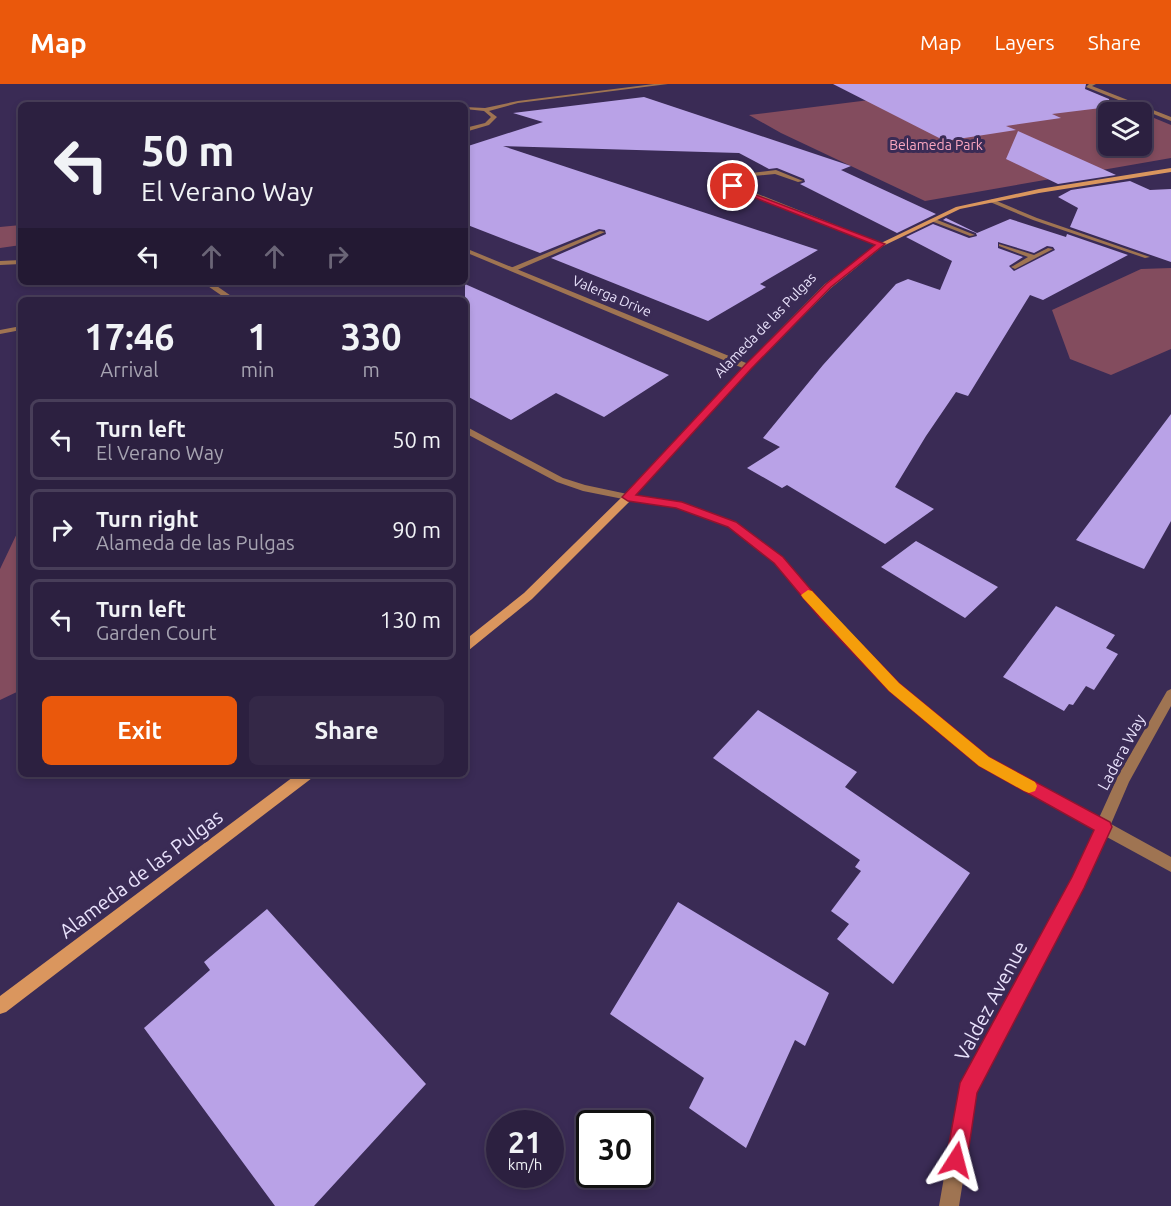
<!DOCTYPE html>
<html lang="en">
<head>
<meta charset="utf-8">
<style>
  body { margin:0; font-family:Ubuntu,sans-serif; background:#342847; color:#f1f3f6; height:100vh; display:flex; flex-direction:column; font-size:22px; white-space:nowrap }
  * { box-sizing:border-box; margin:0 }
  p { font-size:20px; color:#a6a3b1 }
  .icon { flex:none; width:33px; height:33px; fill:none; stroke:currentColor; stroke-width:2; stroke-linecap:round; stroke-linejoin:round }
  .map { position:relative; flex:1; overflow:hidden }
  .sheet { position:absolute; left:18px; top:213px; width:450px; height:480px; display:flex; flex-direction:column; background:#2c2040; border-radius:9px; box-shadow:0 3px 9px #0003,0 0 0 2px #483e59 }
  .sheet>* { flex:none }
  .banner { position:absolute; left:18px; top:18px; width:450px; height:183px; border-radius:9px; box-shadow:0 3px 9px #0003,0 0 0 2px #483e59; background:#2c2040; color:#f1f3f6; overflow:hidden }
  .fabs { position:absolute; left:1098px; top:18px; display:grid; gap:12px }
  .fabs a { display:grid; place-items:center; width:54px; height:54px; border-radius:9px; background:#2c2040; box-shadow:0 3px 9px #0003,0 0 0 2px #483e59; font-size:30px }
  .speed { position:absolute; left:486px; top:1026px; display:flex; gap:12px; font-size:30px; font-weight:700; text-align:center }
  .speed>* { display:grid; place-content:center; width:78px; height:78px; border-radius:50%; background:#2c2040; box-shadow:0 3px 9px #0003,0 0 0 2px #483e59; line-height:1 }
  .speed small { font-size:15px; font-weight:400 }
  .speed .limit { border:3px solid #111; border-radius:9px; background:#fff; color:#111 }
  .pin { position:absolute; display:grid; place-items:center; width:51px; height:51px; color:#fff; margin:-26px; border:3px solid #fff; border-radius:50%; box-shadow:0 2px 6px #0007 }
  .me { position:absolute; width:66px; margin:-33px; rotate:9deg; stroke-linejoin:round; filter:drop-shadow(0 0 4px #0008) }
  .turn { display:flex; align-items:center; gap:21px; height:126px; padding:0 24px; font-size:27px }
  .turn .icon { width:78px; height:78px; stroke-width:2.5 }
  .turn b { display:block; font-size:42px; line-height:51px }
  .lanes { display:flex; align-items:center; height:57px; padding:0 24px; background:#0003; justify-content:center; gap:30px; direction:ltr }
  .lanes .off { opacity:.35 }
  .eta { display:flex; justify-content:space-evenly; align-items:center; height:102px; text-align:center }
  .eta b { font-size:36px; font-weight:600; line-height:42px }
  .cta { display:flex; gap:12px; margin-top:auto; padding:12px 24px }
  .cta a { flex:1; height:69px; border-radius:9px; background:#ea580c; color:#fff; font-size:24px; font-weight:600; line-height:69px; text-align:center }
  .cta a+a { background:#342847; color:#f1f3f6 }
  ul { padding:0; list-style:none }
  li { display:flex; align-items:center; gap:18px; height:81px; margin:0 12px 9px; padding:0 12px; border:3px solid #483e59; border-radius:9px }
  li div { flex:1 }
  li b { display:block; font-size:22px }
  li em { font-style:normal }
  header { display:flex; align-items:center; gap:36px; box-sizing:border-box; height:84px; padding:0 30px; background:#ea580c; color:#fff }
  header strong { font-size:28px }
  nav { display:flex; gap:33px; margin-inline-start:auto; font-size:21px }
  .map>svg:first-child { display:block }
  .green { fill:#834c5e }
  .building { fill:#b9a2e7; fill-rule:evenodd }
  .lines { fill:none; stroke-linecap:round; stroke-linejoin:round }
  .service { fill:#9f7452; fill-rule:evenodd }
  .minor { fill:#9f7452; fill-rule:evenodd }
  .secondary { fill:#da965e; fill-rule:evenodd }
  .route { fill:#e11d48; stroke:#92132f; stroke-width:1.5 }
  .slow { fill:#f59e0b }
  .labels { text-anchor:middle; stroke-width:6; stroke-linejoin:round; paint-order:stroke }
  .far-park-label { font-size:14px; fill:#fba6c1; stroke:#3a2b55 }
  .far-street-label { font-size:14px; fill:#e9e2fc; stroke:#3a2b55 }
  .street-label { font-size:16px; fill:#e9e2fc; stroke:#3a2b55 }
  .near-street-label { font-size:20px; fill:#e9e2fc; stroke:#3a2b55 }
</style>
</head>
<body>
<header>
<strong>Map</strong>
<nav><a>Map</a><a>Layers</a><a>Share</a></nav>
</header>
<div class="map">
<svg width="1171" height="1122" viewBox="0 0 1171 1122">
  <rect width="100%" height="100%" fill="#3a2b55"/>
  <!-- green -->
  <path class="green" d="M997 0H1071L1140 28H1108V62H1142V29L1171 41V74L925 117 781 49 749 31Z
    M21 141V161L0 164V143Z
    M1171 184V265L1111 291 1070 275 1052 226 1141 185Z
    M21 441V606L0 616V485Z"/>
  <!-- building -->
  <path class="building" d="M833 0H1086L1085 5 1109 15V23L1052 30 1061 34 1006 42 1016 46 945 57Z
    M644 13 851 82 841 86 936 130 897 149 800 100 805 98 804 95 777 84 769 85 739 69 503 62 818 166 760 200 766 203 708 237 551 174 606 150 605 146 599 145 540 169 465 140V63L543 38 513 29Z
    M1018 47 1116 91 1058 100 1006 75Z
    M1130 97 1150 106 1171 105V178L1070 143 1078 124 1058 113 1071 106Z
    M946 134 977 149 1010 135 1066 153 1067 150 1128 171 1043 216 1030 211 968 312 956 308 926 352 895 403 934 425 885 460 787 401 782 404 747 384 780 363 763 354 823 281 896 200 908 195 940 206 952 177 906 153 933 140 969 154 977 152 976 149 943 136ZM998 158 1034 169 1047 162 1053 163 1055 166 1014 187 1009 182 1023 173 998 164Z
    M465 200 669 291 604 333 556 309 511 336 465 311Z
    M1171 330V437L1144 485 1076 456Z
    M916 457 998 503 965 534 881 483Z
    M1056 522 1115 551 1106 564 1118 570 1094 606 1086 602 1073 621 1069 620 1064 627 1003 593Z
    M758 626 857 688 845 703 970 789 893 900 837 855 849 840 831 827 861 787 855 783 860 776 713 674Z
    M678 818 829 909 805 962 795 956 746 1064 689 1024 704 994 610 930Z
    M267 825 426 1000 314 1122H275L144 944 210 886 204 878Z"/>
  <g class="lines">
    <!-- service -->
    <path class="service" d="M1089 0H1096L1092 2 1171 33V37L1086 3Z
      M776 86 803 97 798 98 775 90 713 96 710 94Z
      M992 115 1037 134 1150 173 1145 174 1033 136 990 118Z
      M931 135H935L975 151 970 152 931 137Z
      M600 147 605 148 515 187 508 185Z
      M999 160 1034 171 1048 164 1053 165 1015 185 1011 183 1013 182 1028 173 999 162Z
      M21 176V180L0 181V177Z
      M202 198H211L237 216H228Z
      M21 242V246L0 250V246Z
      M465 342 563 394 585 401 632 411 633 413 628 416 583 407 557 398 465 349Z"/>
    <!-- minor -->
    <path class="minor" d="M654 0H668L518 19 489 27 497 33 489 41 465 48V44L485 39 491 33 484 27 465 25V23L485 24 518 17Z
      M418 19 429 21H416Z
      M713 92 883 160 884 161 879 162 711 95Z
      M465 164 751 281 752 283 745 285 465 168Z
      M628 410 682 419 736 439 782 473 829 528 898 600 989 674 1099 734 1118 692 1167 607 1171 605V622L1129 698 1111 740 1171 773V788L1105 752 1083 803 977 1009 959 1122H939L959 1007 1073 793 1094 746 979 682 890 606 821 534 774 479 728 443 676 424 624 415V411Z"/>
    <!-- secondary -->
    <path class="secondary" d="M1171 84V88L1039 109 960 125 883 162 831 204 751 285 632 415 532 515 469 566 465 567V556L524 509 624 411 745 281 825 200 879 160 956 123 1039 105Z
      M297 690H314L312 694 6 928 0 930V912Z"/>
  </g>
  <!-- route -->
  <path class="route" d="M730 101 885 160 831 203 751 285 636 411 682 418 736 438 783 473 830 528 899 599 989 673 1110 738 1112 743 1084 804 977 1009 967 1076 964 1083 956 1086 949 1083 946 1076 960 999 1072 793 1094 746 979 682 889 607 820 534 774 479 728 443 676 424 628 417 622 413 745 281 826 200 875 161 730 104Z"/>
  <!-- slow -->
  <path class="slow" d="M808 506 812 507 899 599 989 673 1035 698 1037 702 1035 707 1029 709 1024 707 979 682 889 607 803 514 801 511Z"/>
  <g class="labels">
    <!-- far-park labels -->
    <g class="far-park-label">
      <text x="936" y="66">Belameda Park</text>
    </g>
    <!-- far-street labels -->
    <g class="far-street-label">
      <text transform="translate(612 212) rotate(23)" y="5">Valerga Drive</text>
      <text transform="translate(765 241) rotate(-46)" y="5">Alameda de las Pulgas</text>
    </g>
    <!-- street labels -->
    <g class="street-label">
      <text transform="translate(1121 668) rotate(-62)" y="6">Ladera Way</text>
    </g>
    <!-- near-street labels -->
    <g class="near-street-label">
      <text transform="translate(141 790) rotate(-37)" y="7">Alameda de las Pulgas</text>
      <text transform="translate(991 917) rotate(-62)" y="7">Valdez Avenue</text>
    </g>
  </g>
</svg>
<div class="fabs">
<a><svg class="icon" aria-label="layers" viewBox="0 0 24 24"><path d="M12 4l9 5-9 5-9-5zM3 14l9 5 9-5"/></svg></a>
</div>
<div class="speed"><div>21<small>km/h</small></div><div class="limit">30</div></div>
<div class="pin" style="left:733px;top:102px;background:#d93025"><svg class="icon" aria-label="arrive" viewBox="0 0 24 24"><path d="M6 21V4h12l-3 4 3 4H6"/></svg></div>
<svg class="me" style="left:956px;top:1076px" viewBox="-20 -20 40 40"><path d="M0-17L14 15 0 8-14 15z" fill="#e11d48" stroke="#fff" stroke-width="4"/></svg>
<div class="banner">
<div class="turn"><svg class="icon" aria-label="left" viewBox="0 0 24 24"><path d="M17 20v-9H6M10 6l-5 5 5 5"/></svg><div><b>50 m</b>El Verano Way</div></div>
<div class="lanes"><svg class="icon" aria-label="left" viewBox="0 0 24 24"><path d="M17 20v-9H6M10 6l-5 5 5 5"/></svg><svg class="icon off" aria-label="ahead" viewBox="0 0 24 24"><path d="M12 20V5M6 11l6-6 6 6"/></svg><svg class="icon off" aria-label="ahead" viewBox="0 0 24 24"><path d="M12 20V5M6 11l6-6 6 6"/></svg><svg class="icon off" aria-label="right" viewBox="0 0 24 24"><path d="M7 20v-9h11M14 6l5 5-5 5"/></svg></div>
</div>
<section class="sheet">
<div class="eta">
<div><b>17:46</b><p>Arrival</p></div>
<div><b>1</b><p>min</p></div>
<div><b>330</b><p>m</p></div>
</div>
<ul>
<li><svg class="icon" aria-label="left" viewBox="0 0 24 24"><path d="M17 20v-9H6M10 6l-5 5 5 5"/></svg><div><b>Turn left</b><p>El Verano Way</p></div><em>50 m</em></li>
<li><svg class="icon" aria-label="right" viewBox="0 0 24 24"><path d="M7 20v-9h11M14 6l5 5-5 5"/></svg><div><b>Turn right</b><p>Alameda de las Pulgas</p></div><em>90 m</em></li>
<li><svg class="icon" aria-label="left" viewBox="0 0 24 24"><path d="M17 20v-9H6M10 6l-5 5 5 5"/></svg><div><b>Turn left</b><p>Garden Court</p></div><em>130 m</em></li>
</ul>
<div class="cta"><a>Exit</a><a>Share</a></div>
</section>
</div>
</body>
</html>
